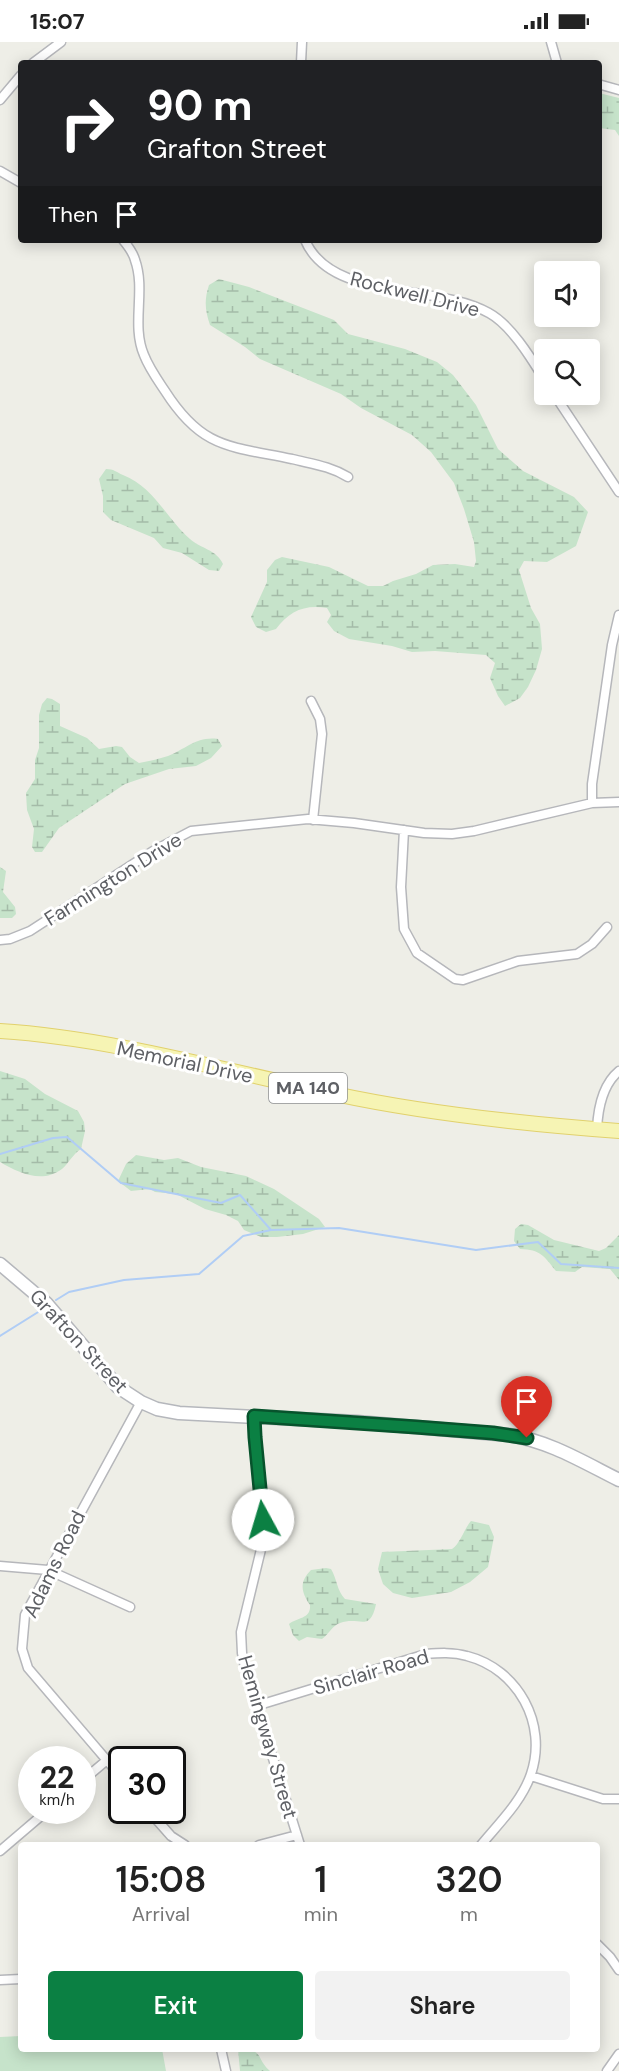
<!DOCTYPE html>
<html lang="en">
<head>
<meta charset="utf-8">
<style>
  body { margin:0; font-family:"DM Sans",sans-serif; background:#f2f2f2; color:#222; height:100vh; display:flex; flex-direction:column; font-size:22px; white-space:nowrap }
  * { box-sizing:border-box; margin:0 }
  p { font-size:20px; color:#767676 }
  .icon { flex:none; width:33px; height:33px; fill:none; stroke:currentColor; stroke-width:2; stroke-linecap:round; stroke-linejoin:round }
  .map { position:relative; flex:1; overflow:hidden }
  .drawer { position:absolute; left:18px; top:1800px; width:582px; height:210px; display:flex; flex-direction:column; background:#fff; border-radius:6px; box-shadow:0 3px 15px #0003 }
  .drawer>* { flex:none }
  .top-card { position:absolute; left:18px; top:18px; width:584px; height:183px; border-radius:6px; box-shadow:0 3px 15px #0003; background:#202124; color:#fff; overflow:hidden }
  .fabs { position:absolute; left:534px; top:219px; display:grid; gap:12px }
  .fabs a { display:grid; place-items:center; width:66px; height:66px; border-radius:6px; background:#fff; box-shadow:0 3px 15px #0003; font-size:30px }
  .speed { position:absolute; left:18px; top:1704px; display:flex; gap:12px; font-size:30px; font-weight:700; text-align:center }
  .speed>* { display:grid; place-content:center; width:78px; height:78px; border-radius:50%; background:#fff; box-shadow:0 3px 15px #0003; line-height:1 }
  .speed small { font-size:15px; font-weight:400 }
  .speed .limit { border:3px solid #111; border-radius:9px; background:#fff; color:#111 }
  .pin { position:absolute; display:grid; place-items:center; width:51px; height:51px; color:#fff; margin:-62px -26px; border-radius:50% 50% 50% 0; rotate:-45deg; box-shadow:0 0 6px #0007 }
  .pin .icon { rotate:45deg }
  .me { position:absolute; width:66px; margin:-33px; rotate:354deg; stroke-linejoin:round; filter:drop-shadow(0 0 4px #0008) }
  .turn { display:flex; align-items:center; gap:21px; height:126px; padding:0 30px; font-size:27px }
  .turn .icon { width:78px; height:78px; stroke-width:2.5 }
  .turn b { display:block; font-size:42px; line-height:51px }
  .then { display:flex; align-items:center; height:57px; padding:0 30px; background:#0003; gap:12px; font-size:22px }
  .eta { display:flex; justify-content:space-evenly; align-items:center; height:102px; text-align:center }
  .eta b { font-size:36px; font-weight:600; line-height:42px }
  .button { display:flex; gap:12px; margin-top:auto; padding:12px 30px }
  .button a { flex:1; height:69px; border-radius:6px; background:#0b8043; color:#fff; font-size:24px; font-weight:600; line-height:69px; text-align:center }
  .button a+a { background:#f2f2f2; color:#222 }
  .status { display:flex; justify-content:space-between; align-items:center; height:42px; padding:0 30px; background:#fff; direction:ltr }
  .status svg { height:16px; fill:currentColor }
  .map>svg:first-child { display:block }
  .green { fill:#c6e3ca }
  .wetland { fill:url(#wetland-marsh) }
  .lines { fill:none; stroke-linecap:round; stroke-linejoin:round }
  .stream { stroke:#b0cdf5; stroke-width:2 }
  .street-casing { stroke:#b6b7bb; stroke-width:11 }
  .secondary-casing { stroke:#b5b7bc; stroke-width:15 }
  .primary-casing { stroke:#e1d16d; stroke-width:16 }
  .street { stroke:#fff; stroke-width:8 }
  .secondary { stroke:#fff; stroke-width:12 }
  .primary { stroke:#f6f4b4; stroke-width:14 }
  .route-casing { stroke:#07532c; stroke-width:15 }
  .route { stroke:#0b8043; stroke-width:10 }
  .labels { text-anchor:middle; stroke-width:6; stroke-linejoin:round; paint-order:stroke }
  .shield { fill:#fff; stroke:#8e9093; stroke-width:1.5 }
  .shield-label { font-size:18px; font-weight:bold; fill:#5e6065 }
  .street-label { font-size:20px; fill:#5e6065; stroke:#fff }
</style>
</head>
<body>
<div class="status"><b>15:07</b><svg viewBox="0 0 49 12"><path d="M0 12V9h3v3zM5 12V6h3v6zM10 12V3h3v9zM15 12V0h3v12zM26 1h20v11H26zM47 4h2v5h-2z"/></svg></div>
<div class="map">
<svg width="619" height="2029" viewBox="0 0 619 2029">
  <defs>
    <pattern id="wetland-marsh" width="20" height="14" patternUnits="userSpaceOnUse" patternTransform="scale(1.5)"><rect width="20" height="14" fill="#c6e3ca"/><path d="M1 5h8M5 5V1M11 12h8M15 12V8" fill="none" stroke="#a4bba8"/></pattern>
  </defs>
  <rect width="100%" height="100%" fill="#eeeee7"/>
  <!-- green -->
  <path class="green" d="M21 1994V2007H162L166 2029H0V1995Z"/>
  <!-- wetland -->
  <path class="wetland" d="M599 51 619 56V94L615 88 599 86Z
    M219 237 249 245 334 278 348 292 405 307 437 320 453 333 476 363 498 407 523 429 574 455 588 470 576 504 547 520 524 519 519 528 531 566 540 582 542 607 536 628 528 645 520 656 505 664 498 654 490 636 495 621 486 613 435 609 412 610 392 604 349 597 334 589 327 580 331 573 327 566C305 562 289 569 276 587L266 590 256 585 251 575 267 540V528L275 518 282 515 329 525 368 544H383L393 539 416 532 433 523 455 522 474 525 476 519 474 500 464 467 454 441 431 410 412 393 361 366 341 352 260 317 245 305 210 283C205 268 204 258 209 243Z
    M106 427C114 427 116 430 123 433 154 445 166 476 190 497 201 507 216 507 223 522L219 529 209 528 182 511 163 506 154 496 111 478 103 470V454L99 437Z
    M47 656 52 657 60 662V684L87 696 99 707 116 704 122 705 130 715 139 721C149 719 159 717 168 714 186 707 197 694 218 697L222 704 211 716 196 724 169 727 125 742 59 786 42 810H35L32 805 34 787 27 768 26 751 35 737V718L39 706V673L42 662Z
    M0 825 6 829 3 850 15 865 16 872 12 876H0Z
    M0 1029 25 1037 45 1052 78 1069 84 1080 85 1089 81 1107C72 1113 69 1121 62 1127 42 1142 19 1131 0 1120Z
    M136 1113 164 1118 178 1116 201 1125 246 1134 274 1147 319 1177 325 1185 303 1192 277 1195H261L244 1188 238 1179 226 1173 205 1167 176 1152 155 1150 150 1147 131 1149 118 1139 126 1122Z
    M521 1182 528 1183 554 1198 599 1209 606 1206 619 1193V1238L610 1227 582 1225 575 1230 556 1229C543 1213 541 1208 520 1207L514 1199 515 1187Z
    M471 1479 489 1483 494 1495 488 1525 470 1540 451 1550 412 1556 393 1551 383 1542 378 1527 382 1510 452 1507C460 1502 464 1487 471 1479Z
    M326 1526 331 1527C337 1537 337 1549 345 1557L376 1562C370 1591 360 1574 340 1581 332 1584 329 1592 322 1597L307 1595 299 1599 293 1593 289 1582C298 1575 311 1577 310 1563 301 1550 299 1540 311 1528Z
    M238 2007C265 2007 255 2016 270 2029H240Z"/>
  <g class="lines">
    <!-- stream -->
    <path class="stream" d="M0 1112 53 1096 67 1095 121 1141 221 1161 240 1153 271 1188 339 1186 476 1208 538 1200 561 1222 619 1226
      M56 1258 69 1250 124 1238 199 1232 243 1194 271 1188
      M0 1294 43 1267"/>
    <!-- street casing -->
    <g class="street-casing">
      <path id="street" d="M551 0 557 21
        M33 21 61 0
        M301 21 302 0
        M598 42 619 48
        M0 58 21 33
        M0 129 21 141
        M123 198C128 204 133 210 135 218 146 248 131 283 144 313 149 326 157 337 165 349 202 407 229 404 292 417 312 422 330 424 348 435
        M305 198C331 260 438 241 489 271 511 283 531 316 544 337
        M554 352 619 450
        M311 659 320 677 322 692 313 778
        M592 761V742L612 603 619 573
        M404 788 401 845 404 887 417 911 455 937 463 938 518 919 577 912 592 902 607 885
        M0 898 10 897 30 889 153 809 191 789 308 777 354 781 424 791 452 792 474 789 592 761 619 760
        M597 1087C598 1066 602 1043 619 1029
        M254 1374V1395L264 1495 241 1590 242 1611 246 1630 300 1803
        M0 1524 48 1528 130 1565
        M256 1664 426 1612C439 1611 453 1610 467 1614 518 1627 548 1682 531 1732 522 1759 499 1781 481 1803
        M531 1734 603 1757H619
        M122 1736 28 1626 22 1607 25 1573 141 1360
        M82 1739 107 1718
        M148 1768 171 1794 185 1803
        M259 1803 297 1793
        M0 1809 48 1768
        M597 1902 610 1915 619 1928
        M0 1938 21 1937
        M221 2007 226 2029
        M607 2029 619 2012"/>
    </g>
    <!-- secondary casing -->
    <g class="secondary-casing">
      <path id="secondary" d="M0 1222 46 1261 118 1345 141 1360 157 1367 179 1371 357 1380 509 1393C549 1399 583 1420 619 1438"/>
    </g>
    <!-- primary casing -->
    <g class="primary-casing">
      <path id="primary" d="M0 989C111 996 226 1029 335 1052 428 1072 524 1082 619 1089"/>
    </g>
    <!-- street -->
    <use href="#street" class="street"/>
    <!-- secondary -->
    <use href="#secondary" class="secondary"/>
    <!-- primary -->
    <use href="#primary" class="primary"/>
  </g>
  <g class="lines">
    <!-- route casing -->
    <g class="route-casing">
      <path id="route" d="M263 1478 255 1395 254 1374 416 1385 493 1391 527 1396"/>
    </g>
    <!-- route -->
    <use href="#route" class="route"/>
  </g>
  <g class="labels">
    <!-- shield labels -->
    <rect class="shield" x="269" y="1031" width="78" height="30" rx="4.5"/>
    <g class="shield-label">
      <text x="308" y="1052">MA 140</text>
    </g>
    <!-- street labels -->
    <g class="street-label">
      <text transform="translate(415 252) rotate(14)" y="7">Rockwell Drive</text>
      <text transform="translate(113 837) rotate(-32)" y="7">Farmington Drive</text>
      <text transform="translate(185 1020) rotate(12)" y="7">Memorial Drive</text>
      <text transform="translate(79 1299) rotate(47)" y="7">Grafton Street</text>
      <text transform="translate(54 1522) rotate(-64)" y="7">Adams Road</text>
      <text transform="translate(371 1630) rotate(-16)" y="7">Sinclair Road</text>
      <text transform="translate(268 1695) rotate(74)" y="7">Hemingway Street</text>
    </g>
  </g>
</svg>
<div class="fabs">
<a><svg class="icon" aria-label="sound" viewBox="0 0 24 24"><path d="M4 9h4l5-4v14l-5-4H4zM17 9q2 3 0 6"/></svg></a>
<a><svg class="icon" aria-label="search" viewBox="0 0 24 24"><circle cx="10" cy="10" r="6"/><path d="M15 15l6 6"/></svg></a>
</div>
<div class="speed"><div>22<small>km/h</small></div><div class="limit">30</div></div>
<div class="pin" style="left:527px;top:1396px;background:#d93025"><svg class="icon" aria-label="arrive" viewBox="0 0 24 24"><path d="M6 21V4h12l-3 4 3 4H6"/></svg></div>
<svg class="me" style="left:263px;top:1478px" viewBox="-20 -20 40 40"><circle r="19" fill="#fff"/><path d="M0-13L10 11 0 6-10 11z" fill="#0b8043"/></svg>
<div class="top-card">
<div class="turn"><svg class="icon" aria-label="right" viewBox="0 0 24 24"><path d="M7 20v-9h11M14 6l5 5-5 5"/></svg><div><b>90 m</b>Grafton Street</div></div>
<div class="then">Then<svg class="icon" aria-label="arrive" viewBox="0 0 24 24"><path d="M6 21V4h12l-3 4 3 4H6"/></svg></div>
</div>
<section class="drawer">
<div class="eta">
<div><b>15:08</b><p>Arrival</p></div>
<div><b>1</b><p>min</p></div>
<div><b>320</b><p>m</p></div>
</div>
<div class="button"><a>Exit</a><a>Share</a></div>
</section>
</div>
</body>
</html>
